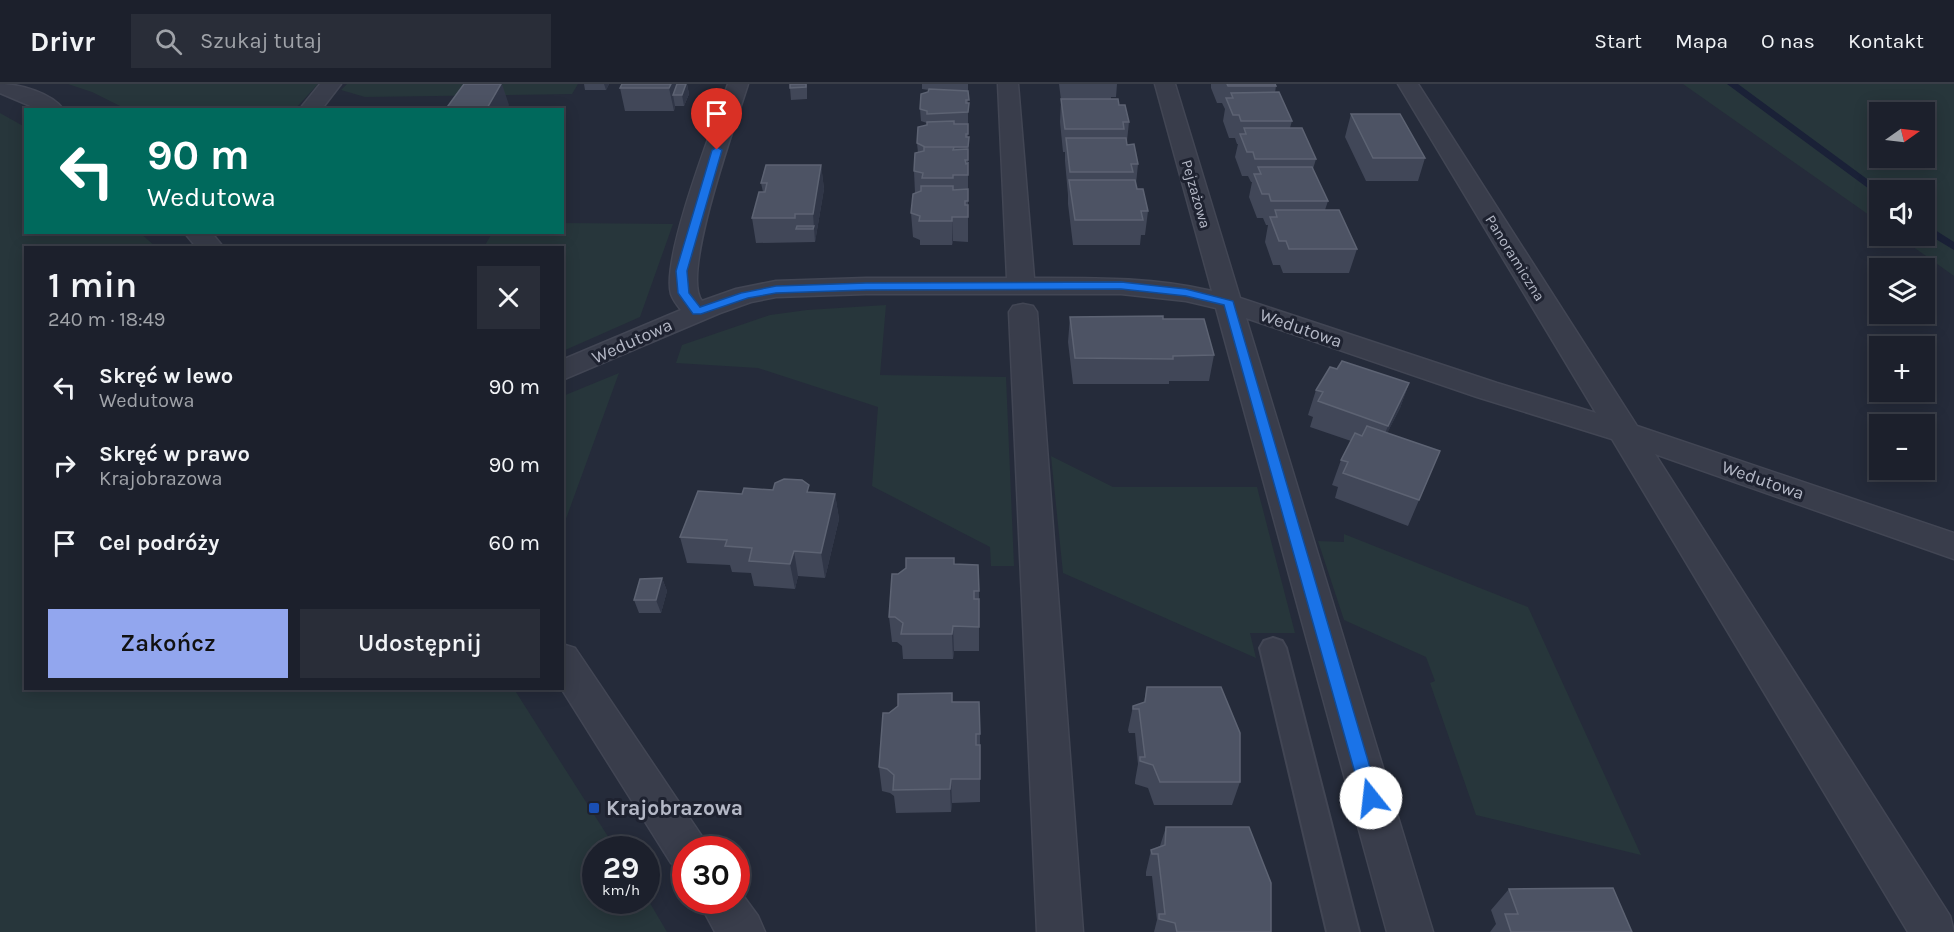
<!DOCTYPE html>
<html lang="pl">
<head>
<meta charset="utf-8">
<style>
  body { margin:0; font-family:Karla,sans-serif; background:#292d38; color:#f1f3f6; height:100vh; display:flex; flex-direction:column; font-size:22px; white-space:nowrap }
  * { box-sizing:border-box; margin:0 }
  p { font-size:20px; color:#a0a3a9 }
  .icon { flex:none; width:33px; height:33px; fill:none; stroke:currentColor; stroke-width:2; stroke-linecap:round; stroke-linejoin:round }
  .map { position:relative; flex:1; overflow:hidden }
  .panel { position:absolute; left:24px; top:162px; width:540px; height:444px; display:flex; flex-direction:column; background:#1c202c; border-radius:0px; box-shadow:0 3px 15px #0003,0 0 0 2px #3a3e48 }
  .panel>* { flex:none }
  .hud { position:absolute; left:24px; top:24px; width:540px; height:126px; border-radius:0px; box-shadow:0 3px 15px #0003,0 0 0 2px #3a3e48; background:#00695c; color:#fff; overflow:hidden }
  .needle { width:39px; rotate:76deg }
  .controls { position:absolute; left:1869px; top:18px; display:grid; gap:12px }
  .controls a { display:grid; place-items:center; width:66px; height:66px; border-radius:0px; background:#1c202c; box-shadow:0 3px 15px #0003,0 0 0 2px #3a3e48; font-size:30px }
  .speed { position:absolute; left:582px; top:752px; display:flex; gap:12px; font-size:30px; font-weight:700; text-align:center }
  .speed>* { display:grid; place-content:center; width:78px; height:78px; border-radius:50%; background:#1c202c; box-shadow:0 3px 15px #0003,0 0 0 2px #3a3e48; line-height:1 }
  .speed small { font-size:15px; font-weight:400 }
  .speed .limit { border:9px solid #d22; background:#fff; color:#111 }
  .pin { position:absolute; display:grid; place-items:center; width:51px; height:51px; color:#fff; margin:-62px -26px; border-radius:50% 50% 50% 0; rotate:-45deg; box-shadow:0 0 6px #0007 }
  .pin .icon { rotate:45deg }
  .me { position:absolute; width:66px; margin:-33px; rotate:344deg; stroke-linejoin:round; filter:drop-shadow(0 0 4px #0008) }
  .turn { display:flex; align-items:center; gap:21px; height:126px; padding:0 24px; font-size:27px }
  .turn .icon { width:78px; height:78px; stroke-width:2.5 }
  .turn b { display:block; font-size:42px; line-height:51px }
  .round { display:grid; place-items:center; flex:none; width:63px; height:63px; border-radius:0px; background:#292d38 }
  .headline { display:flex; align-items:center; justify-content:space-between; height:102px; padding:0 24px }
  h1 { font-size:36px; font-weight:600; line-height:45px }
  .action { display:flex; gap:12px; margin-top:auto; padding:12px 24px }
  .action a { flex:1; height:69px; border-radius:0px; background:#92a6ee; color:#111; font-size:24px; font-weight:600; line-height:69px; text-align:center }
  .action a+a { background:#292d38; color:#f1f3f6 }
  ul { padding:0; list-style:none }
  li { display:flex; align-items:center; gap:18px; height:78px; padding:0 24px }
  li div { flex:1 }
  li b { display:block; font-size:22px }
  li em { font-style:normal }
  header { display:flex; align-items:center; gap:36px; box-sizing:border-box; height:84px; padding:0 30px; background:#1c202c; border-bottom:2px solid #3a3e48 }
  header strong { font-size:28px }
  nav { display:flex; gap:33px; margin-inline-start:auto; font-size:21px }
  .search { width:420px; height:54px; background:#292d38; display:flex; align-items:center; gap:15px; box-sizing:border-box; padding:0 21px; border-radius:0px; color:#a0a3a9; font-size:22px }
  .map>svg:first-child { display:block }
  .green { fill:#27363b; fill-rule:evenodd }
  .lines { fill:none; stroke-linecap:round; stroke-linejoin:round }
  .stream { fill:#1a2137; fill-rule:evenodd }
  .service-casing { stroke:#424654; stroke-width:4 }
  .minor-casing { stroke:#424654; stroke-width:3 }
  .tertiary-casing { stroke:#424654; stroke-width:3 }
  .service { fill:#393d4b; fill-rule:evenodd }
  .minor { fill:#393d4b; fill-rule:evenodd }
  .tertiary { fill:#393d4b; fill-rule:evenodd }
  .wall { fill:#414758 }
  .shaded-wall { fill:#303647 }
  .building { fill:#4d5364; stroke:#5d6373; stroke-width:1.5 }
  .route { fill:#1a73e8; stroke:#114b97; stroke-width:1.5 }
  .transit-dot { fill:#1a4fb4; stroke:#1e2230; stroke-width:2 }
  .labels { text-anchor:middle; stroke-width:6; stroke-linejoin:round; paint-order:stroke }
  .far-street-label { font-size:15px; fill:#b4b8c6; stroke:#1e2230 }
  .street-label { font-size:18px; fill:#b4b8c6; stroke:#1e2230 }
  .near-poi-label { font-size:21px; font-weight:bold; fill:#b4b8c6; stroke:#1e2230; text-anchor:start }
</style>
</head>
<body>
<header>
<strong>Drivr</strong>
<div class="search"><svg class="icon" aria-label="search" viewBox="0 0 24 24"><circle cx="10" cy="10" r="6"/><path d="M15 15l6 6"/></svg>Szukaj tutaj</div>
<nav><a>Start</a><a>Mapa</a><a>O nas</a><a>Kontakt</a></nav>
</header>
<div class="map">
<svg width="1954" height="848" viewBox="0 0 1954 848">
  <rect width="100%" height="100%" fill="#252b3a"/>
  <!-- green -->
  <path class="green" d="M68 0H318L295 25H126L92 8Z
    M347 0H578L572 10 365 13 341 6Z
    M1683 0H1954V192L1898 152H1924V106H1880L1879 138ZM1880 28H1924V74H1880Z
    M0 29 25 43 26 148 140 149 156 163 26 164V604L514 605 616 765H596V816L647 814 667 848H0Z
    M563 139 673 140 640 233 563 267 562 164 484 163 492 149 562 148Z
    M886 221 880 291 1006 293 1014 482H991L990 463 872 402 878 323 758 284 676 279 682 261 770 231 807 226Z
    M619 289 563 443V312Z
    M1051 372 1113 403H1257L1295 549H1250L1256 574 1063 489Z
    M1344 450 1528 523 1641 771 1476 731 1430 599 1435 597 1426 573 1344 536 1318 457 1344 458Z"/>
  <g class="lines">
    <!-- stream -->
    <path class="stream" d="M1727 0H1738L1882 106H1880V113Z
      M1924 139 1954 158V166L1924 148Z"/>
    <!-- service casing -->
    <g class="service-casing">
      <path id="service" d="M1273 554 1282 557 1286 564 1359 848H1327L1260 564 1264 557Z"/>
    </g>
    <!-- minor casing -->
    <g class="minor-casing">
      <path id="minor" d="M320 0H341L321 26H299Z
        M728 0H748C737 36 680 191 702 217L736 205 776 197 866 194H1007L998 0H1018L1034 194C1094 194 1153 193 1212 207L1155 0H1175L1240 214 1497 299 1596 329 1398 0H1418L1637 342 1954 449V475L1655 370 1950 832 1954 848H1908L1612 355 1477 313 1246 234 1433 848H1387L1216 224 1186 217 1121 210H866L776 213 751 218 720 229 562 296V276L681 226C677 221 673 216 671 210 661 174 714 40 728 0Z
        M1023 220 1033 222 1037 228 1083 848H1037L1009 228 1013 222Z"/>
    </g>
    <!-- tertiary casing -->
    <g class="tertiary-casing">
      <path id="tertiary" d="M0 0C20 0 52 9 64 26H40L0 9Z
        M184 148H211L224 164H197Z
        M562 560 575 564 701 751 708 765H686V785L671 779 561 604H562Z
        M736 802 758 832 765 848H715L698 816H736Z"/>
    </g>
    <!-- service -->
    <use href="#service" class="service"/>
    <!-- minor -->
    <use href="#minor" class="minor"/>
    <!-- tertiary -->
    <use href="#tertiary" class="tertiary"/>
  </g>
  <!-- wall -->
  <path class="wall" d="M584 0H609L606 6H585Z
    M622 0H687L689 10 684 22H675L674 27H625L620 4Z
    M807 0V15L791 16 790 4Z
    M922 0H968V158L953 157 952 161H920V156L913 153 911 129 915 109 914 87 918 69 917 59 927 41V39L921 37 920 25 929 6 922 5Z
    M1059 0H1117L1116 13H1111V15L1119 21 1129 38 1127 57V61L1138 80 1136 100 1137 105 1148 127 1145 151H1141L1140 161H1073L1068 120V111L1065 77V68H1063L1060 38 1061 16Z
    M1211 0H1275L1276 2 1275 9 1292 37 1290 44 1316 75 1313 85 1328 117 1325 126 1357 165 1349 189H1283L1280 181H1273L1265 158 1268 141H1266L1263 134H1257L1249 113 1252 98H1251L1248 92H1242L1235 73 1238 60H1237L1235 54H1229L1223 37 1225 25 1222 19H1217L1211 4Z
    M1351 30 1425 74 1418 97H1366L1345 53Z
    M821 81 824 105 815 158 756 159 752 134 763 108 761 99Z
    M1070 233 1163 235 1214 271 1209 297H1169V300H1073L1068 258Z
    M1337 285 1409 299 1400 324 1387 349 1440 367 1408 442 1335 414 1338 403 1332 401 1341 376 1351 357 1310 343 1313 333 1308 331 1316 306Z
    M810 408 835 410 839 435 825 494 798 492 795 505 754 502 751 489 732 488 730 481 687 479 680 453 742 410Z
    M954 480 979 507V567H954L953 575H903L902 562 897 558H892L889 533 898 490Z
    M662 494 667 507 661 529H639L634 516Z
    M1147 603 1240 698 1232 721H1154L1148 704 1135 700V697L1138 680 1135 649H1129L1128 646 1133 622 1144 618Z
    M952 618 980 650V718L952 719 951 728 896 729 894 712 890 709 882 707 879 683 889 629Z
    M1166 743 1271 848H1154L1157 836 1152 792H1146V788L1151 766 1160 762Z
    M1509 805 1632 848H1490L1496 840 1491 826Z"/>
  <!-- shaded-wall -->
  <path class="shaded-wall" d="M501 0H502L509 21 507 26H486Z
    M604 0H609L606 6Z
    M671 0H681L673 11 675 22 674 27 669 4Z
    M686 0H687L689 10 684 22 682 11Z
    M821 81 824 105 815 158 813 130Z
    M952 133 953 157 952 161Z
    M1409 299 1400 324 1378 367 1388 342Z
    M835 410 839 435 825 494 821 469Z
    M794 467 798 492 795 505 790 480Z
    M662 494 667 507 661 529 656 516Z
    M953 542 954 567 953 575 952 550Z
    M951 695 952 719 951 728 950 705Z"/>
  <!-- building -->
  <path class="building" d="M464 0H501L486 26H445Z
    M622 0H671L669 4H620Z
    M677 0H686L682 11H673Z
    M790 0H806V3L790 4Z
    M1227 0H1275L1276 2H1228Z
    M929 5 968 7 969 16H966V19H969L968 28 927 30V27L920 25 921 10 928 8Z
    M1279 8 1292 37H1241L1239 31H1233L1226 14H1233L1231 9Z
    M1061 15H1118L1119 21H1125L1129 38H1123L1124 45H1065Z
    M1351 30H1400L1425 74H1373Z
    M954 37V40H968V50H966V53H969L968 63H925L917 59 918 43 927 41V38Z
    M1244 44H1302L1316 75H1255L1253 68H1247L1240 50H1246Z
    M1066 54H1126L1127 61 1134 60 1138 80H1131L1133 88H1070Z
    M924 63H954L953 66 968 65V76H965L966 80 968 79V91H953V94H922L923 89 914 87 915 69 924 67Z
    M766 81H821L813 130H795V134H752L759 108H765L767 99H761Z
    M1258 83H1312L1328 117H1271L1269 110H1262L1254 90H1261Z
    M1069 96H1135L1137 105H1143L1148 127H1141L1143 136H1075Z
    M921 102H953V106L968 105V117H965V121H968V133H952V137H919L920 132 911 129 913 110 921 107Z
    M1275 126H1339L1357 165H1289L1286 157H1279L1270 133H1277Z
    M797 142H814L813 145H796Z
    M1163 232V235H1204L1214 271 1173 272V275L1075 274 1070 233Z
    M1342 277 1409 299 1388 342 1318 317 1323 308 1316 306 1330 283 1337 285Z
    M1367 342 1440 367 1419 416 1343 389 1348 378 1341 376 1355 349 1362 352Z
    M784 395 802 396 809 401 807 408 835 410 821 469 794 467 790 480 749 477 752 464 725 462 727 456 680 453 698 407 742 410 744 404 773 406 775 399Z
    M906 474H954V480L978 481 979 507H974V515H979V543L953 542 952 550H901L903 539 895 533H889L892 490H898L906 484Z
    M662 494 656 516H634L640 495Z
    M1147 603H1221L1240 649V698H1160L1153 681 1140 677V673H1145L1139 625H1133V622L1145 618Z
    M952 609V618H979L980 650H976V661H980V695H951L950 705 893 706 894 691 887 685 879 683 883 629H889L898 622V610Z
    M1166 743H1249L1271 799V848H1177L1175 839 1159 835V830H1165L1158 770H1152L1151 766 1165 761Z
    M1613 804 1632 848H1511L1505 830H1518L1509 805Z"/>
  <!-- route -->
  <path class="route" d="M717 63 722 66 687 187 689 209 700 223 741 209 776 202 866 199 1121 198 1186 205 1233 217 1379 714 1377 720 1371 722 1365 720 1362 714 1224 221 1186 212 1121 205 866 206 776 209 748 214 701 230H693L678 209 676 187 712 66Z"/>
  <!-- markers -->
  <rect class="transit-dot" x="588" y="718" width="12" height="12" rx="3"/>
  <g class="labels">
    <!-- far-street labels -->
    <g class="far-street-label">
      <text transform="translate(1196 110) rotate(74)" y="5">Pejzażowa</text>
      <text transform="translate(1515 174) rotate(58)" y="5">Panoramiczna</text>
    </g>
    <!-- street labels -->
    <g class="street-label">
      <text transform="translate(1301 244) rotate(19)" y="6">Wedutowa</text>
      <text transform="translate(632 257) rotate(-24)" y="6">Wedutowa</text>
      <text transform="translate(1763 396) rotate(19)" y="6">Wedutowa</text>
    </g>
    <!-- near-poi labels -->
    <g class="near-poi-label">
      <text x="606" y="731">Krajobrazowa</text>
    </g>
  </g>
</svg>
<div class="controls">
<a><svg class="needle" viewBox="-14 -14 28 28"><path d="M0-13l5 13h-10z" fill="#e53935"/><path d="M0 13l5-13h-10z" fill="#a0a3a9"/></svg></a>
<a><svg class="icon" aria-label="sound" viewBox="0 0 24 24"><path d="M4 9h4l5-4v14l-5-4H4zM17 9q2 3 0 6"/></svg></a>
<a><svg class="icon" aria-label="layers" viewBox="0 0 24 24"><path d="M12 4l9 5-9 5-9-5zM3 14l9 5 9-5"/></svg></a>
<a>+</a>
<a>−</a>
</div>
<div class="speed"><div>29<small>km/h</small></div><div class="limit">30</div></div>
<div class="pin" style="left:717px;top:66px;background:#d93025"><svg class="icon" aria-label="arrive" viewBox="0 0 24 24"><path d="M6 21V4h12l-3 4 3 4H6"/></svg></div>
<svg class="me" style="left:1371px;top:714px" viewBox="-20 -20 40 40"><circle r="19" fill="#fff"/><path d="M0-13L10 11 0 6-10 11z" fill="#1a73e8"/></svg>
<div class="hud">
<div class="turn"><svg class="icon" aria-label="left" viewBox="0 0 24 24"><path d="M17 20v-9H6M10 6l-5 5 5 5"/></svg><div><b>90 m</b>Wedutowa</div></div>
</div>
<section class="panel">
<div class="headline"><div><h1>1 min</h1><p>240 m · 18:49</p></div><a class="round"><svg class="icon" aria-label="close" viewBox="0 0 24 24"><path d="M6 6l12 12M18 6L6 18"/></svg></a></div>
<ul>
<li><svg class="icon" aria-label="left" viewBox="0 0 24 24"><path d="M17 20v-9H6M10 6l-5 5 5 5"/></svg><div><b>Skręć w lewo</b><p>Wedutowa</p></div><em>90 m</em></li>
<li><svg class="icon" aria-label="right" viewBox="0 0 24 24"><path d="M7 20v-9h11M14 6l5 5-5 5"/></svg><div><b>Skręć w prawo</b><p>Krajobrazowa</p></div><em>90 m</em></li>
<li><svg class="icon" aria-label="arrive" viewBox="0 0 24 24"><path d="M6 21V4h12l-3 4 3 4H6"/></svg><div><b>Cel podróży</b></div><em>60 m</em></li>
</ul>
<div class="action"><a>Zakończ</a><a>Udostępnij</a></div>
</section>
</div>
</body>
</html>
